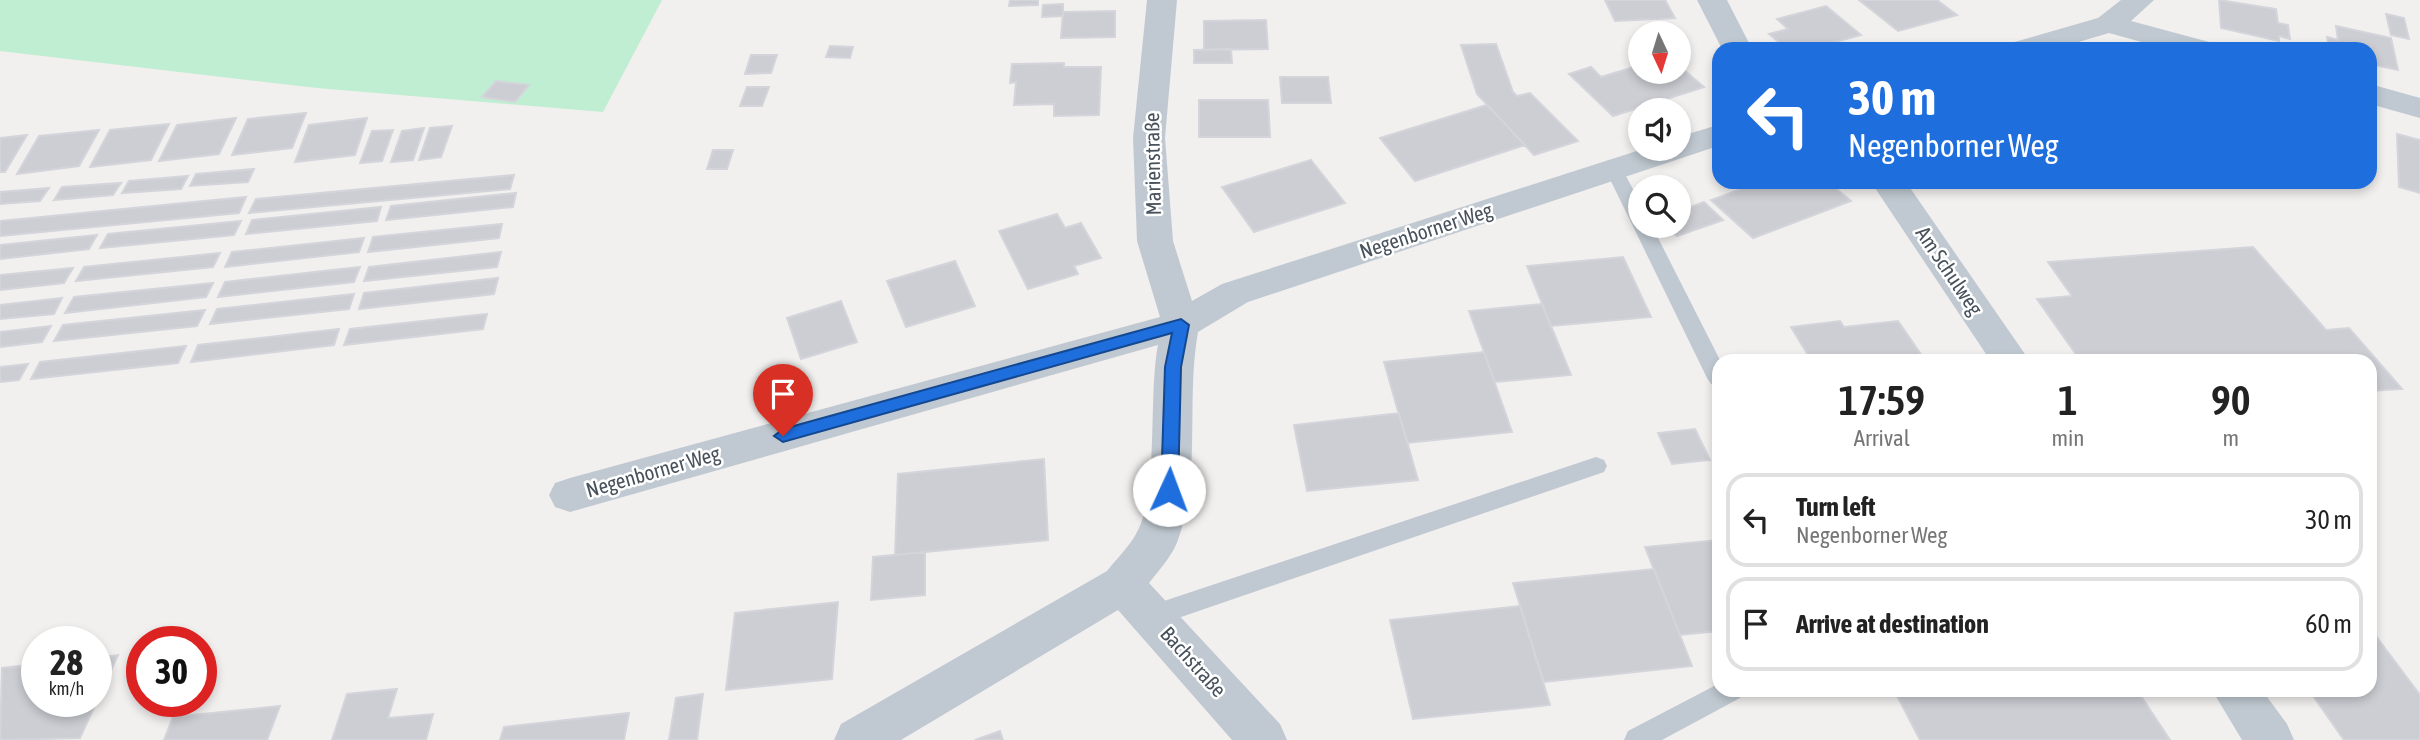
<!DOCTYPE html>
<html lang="en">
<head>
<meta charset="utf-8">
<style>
  body { margin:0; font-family:"Asap Condensed",sans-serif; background:#f6f6f6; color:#222; height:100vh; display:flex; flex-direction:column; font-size:26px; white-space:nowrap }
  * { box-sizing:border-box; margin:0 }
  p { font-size:23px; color:#767676 }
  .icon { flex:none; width:38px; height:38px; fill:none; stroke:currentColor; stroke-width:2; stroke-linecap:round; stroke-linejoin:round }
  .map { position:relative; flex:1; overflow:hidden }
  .side { position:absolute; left:1712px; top:354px; width:665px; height:343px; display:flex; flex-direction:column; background:#fff; border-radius:21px; box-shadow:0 4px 10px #0003 }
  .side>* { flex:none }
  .banner { position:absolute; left:1712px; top:42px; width:665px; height:147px; border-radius:21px; box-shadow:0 4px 10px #0003; background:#1e6edd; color:#fff; overflow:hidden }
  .needle { width:46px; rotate:176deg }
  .tools { position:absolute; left:1628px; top:21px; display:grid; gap:14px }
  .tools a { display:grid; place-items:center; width:63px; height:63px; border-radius:50%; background:#fff; box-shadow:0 4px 10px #0003; font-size:35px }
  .speed { position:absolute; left:21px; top:626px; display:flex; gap:14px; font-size:35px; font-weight:700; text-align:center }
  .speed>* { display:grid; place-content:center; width:91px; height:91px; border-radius:50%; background:#fff; box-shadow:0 4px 10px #0003; line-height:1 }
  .speed small { font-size:18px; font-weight:400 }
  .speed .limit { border:10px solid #d22; background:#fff; color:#111 }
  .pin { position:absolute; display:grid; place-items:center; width:60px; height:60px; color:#fff; margin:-72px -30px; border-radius:50% 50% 50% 0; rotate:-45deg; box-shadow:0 0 7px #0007 }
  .pin .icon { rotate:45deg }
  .me { position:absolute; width:77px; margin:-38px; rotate:2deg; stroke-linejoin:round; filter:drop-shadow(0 0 5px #0008) }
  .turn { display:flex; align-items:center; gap:24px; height:147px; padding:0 21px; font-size:32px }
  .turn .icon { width:91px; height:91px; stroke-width:2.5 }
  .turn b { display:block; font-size:49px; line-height:60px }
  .eta { display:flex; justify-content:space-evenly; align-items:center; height:119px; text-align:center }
  .eta b { font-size:42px; font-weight:600; line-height:49px }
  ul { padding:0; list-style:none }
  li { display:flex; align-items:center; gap:21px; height:94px; margin:0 14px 10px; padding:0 7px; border:4px solid #e0e0e0; border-radius:21px }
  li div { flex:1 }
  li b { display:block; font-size:26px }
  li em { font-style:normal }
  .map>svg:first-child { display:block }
  .green { fill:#bfeed2 }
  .building { fill:#ccced4; stroke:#d3d5db; stroke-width:2 }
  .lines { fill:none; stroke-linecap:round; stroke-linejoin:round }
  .lane { fill:#c0c9d1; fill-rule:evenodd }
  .street { fill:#c0c9d1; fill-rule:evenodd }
  .route { fill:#1e6edd; stroke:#144890; stroke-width:2 }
  .labels { text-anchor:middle; stroke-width:5; stroke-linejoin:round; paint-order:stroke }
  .street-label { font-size:21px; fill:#48525c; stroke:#fff }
</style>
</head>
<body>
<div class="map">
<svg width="2420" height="740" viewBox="0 0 2420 740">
  <rect width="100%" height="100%" fill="#f2efef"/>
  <!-- green -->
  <path class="green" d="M0 0H662L603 112 317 88 0 51Z"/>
  <!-- building -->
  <path class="building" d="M1010 0H1038V5L1009 6Z
    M1605 0H1665L1675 18 1615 21Z
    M1859 0H1937L1957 15 1898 31Z
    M2219 0 2276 9 2278 23 2288 25 2290 39 2279 36V41L2221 28Z
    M1063 4V16L1042 17 1043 5Z
    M1826 6 1861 35 1809 49H1787L1769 34 1788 29 1777 19Z
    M1115 11V37L1061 38 1063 12Z
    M2386 14 2404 18 2409 39 2391 35Z
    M1266 20 1268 49 1204 50V21Z
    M2336 26 2391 38 2398 70 2370 64V49H2329L2327 37 2338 40Z
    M1496 44 1513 92 1517 96 1530 93 1578 141 1534 155 1477 94 1461 45Z
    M830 46 853 47 850 58 826 57Z
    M1231 49 1232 63H1194V50Z
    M751 55H777L771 73 745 74Z
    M1064 63V67H1101L1099 115 1054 116V104L1014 105 1016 82 1010 83 1012 64Z
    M1640 65V72H1678V65L1704 87 1613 116 1569 74 1591 67 1601 77Z
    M1280 77H1328L1331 103H1282Z
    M496 81 529 85 515 102 482 97Z
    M747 87H769L762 106H740Z
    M1199 100H1268L1270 137H1199Z
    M1487 105 1525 145 1415 181 1380 138Z
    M306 113 292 148 232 155 248 119Z
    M236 118 219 154 159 161 177 125Z
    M367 118 355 155 295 162 309 125Z
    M169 124 151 160 90 167 110 130Z
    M452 126 441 157 419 160 430 128Z
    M424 128 413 160 391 162 402 131Z
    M99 130 79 166 17 174 39 136Z
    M393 130 382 161 360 163 372 131Z
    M2397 134 2420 140V193L2399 187Z
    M27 135 5 172H0V138Z
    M713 150H733L727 169H707Z
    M1311 160 1345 203 1254 232 1222 187Z
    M254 169 248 182 190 186 196 174Z
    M514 175 510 189 249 213 256 199Z
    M188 176 181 189 122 193 129 181Z
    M1760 182H1828L1851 201 1753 238 1711 200Z
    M121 183 113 195 54 200 62 187Z
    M49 188 40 201 0 204V192Z
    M516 193 513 207 386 220 391 206Z
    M246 197 239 213 0 236V221Z
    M1704 202 1723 220 1677 236 1666 226H1678V212Z
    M381 207 377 221 246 234 252 220Z
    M1057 214 1065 228 1081 223 1101 258 1074 266 1078 274 1028 289 999 231Z
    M241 221 234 235 100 248 108 234Z
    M502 224 499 238 368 252 373 237Z
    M97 235 89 249 0 259V245Z
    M364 238 359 252 225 267 232 252Z
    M2253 247 2326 330 2349 328 2402 389 2370 391V360H2080L2037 299 2072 296 2048 262Z
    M501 252 497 267 364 281 369 267Z
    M220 253 213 267 76 281 84 267Z
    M1623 257 1651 317 1551 326 1527 266Z
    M955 261 975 306 906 327 887 281Z
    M360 267 354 282 218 297 225 282Z
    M73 268 64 283 0 290V275Z
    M498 278 494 294 359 309 364 293Z
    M213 283 206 297 65 313 74 297Z
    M354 294 349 309 210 324 217 309Z
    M62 298 54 314 0 319V305Z
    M841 301 857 342 801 359 787 318Z
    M1542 304 1571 375 1495 382 1469 311Z
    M205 310 197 326 54 341 63 325Z
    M487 314 483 329 344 345 350 329Z
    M1840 321 1844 327 1898 321 1925 360H1811L1791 327Z
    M51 326 42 342 0 347V332Z
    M339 329 334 345 191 362 198 345Z
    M186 346 178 363 31 379 40 362Z
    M1484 352 1512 432 1407 443 1384 362Z
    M28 364 19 380 0 382V367Z
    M1399 413 1418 480 1307 491 1294 425Z
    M1695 429 1710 460 1672 464 1658 433Z
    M1044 459 1048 540 895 555 898 474Z
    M1718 540V631L1680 635 1645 547Z
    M925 552V595L871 600 873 557Z
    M1654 569 1692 666 1544 682 1513 583Z
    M838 602 832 679 726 690 735 613Z
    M1520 606 1550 705 1413 719 1390 620Z
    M2370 628 2420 695V740H2344L2309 690H2370Z
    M118 655 80 738 0 740 2 668 37 664V702H96V658Z
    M397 689 388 718 433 714 426 740H332L347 694Z
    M1894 690H2137L2170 740H1920Z
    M703 694 697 740H669L676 698Z
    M280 706 267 740H164L173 717Z
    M629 713 624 740H500L504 727Z
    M1000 731 1003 740H975Z"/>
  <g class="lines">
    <!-- lane -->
    <path class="lane" d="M1614 163 1620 165 1640 202V226H1652L1720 360 1718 386 1711 384 1707 378 1605 169Z
      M1596 457 1604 460 1607 466 1604 472 1152 627 1143 624 1140 616 1143 608Z
      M1718 684V690H1744L1740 698 1662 740H1624L1628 731Z"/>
    <!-- street -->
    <path class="street" d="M1147 0H1177L1165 138 1173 241 1192 301 1222 284 1643 149H1678V137L1718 125V146L1248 302 1198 332C1186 399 1201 472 1179 537 1174 554 1160 569 1149 583L1280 724 1287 740H1232L1118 610 901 740H834L841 724 1107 571C1117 558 1130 546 1137 532 1159 493 1148 395 1158 345L570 512 555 507 549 495 555 483 570 478 1160 317 1137 241 1133 138Z
      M1697 0H1727L1752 49H1722Z
      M2121 0H2154L2131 21 2213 43 2217 49H2167L2109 33 2055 49H2007L2011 43 2098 18Z
      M2370 84 2420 98V118L2370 104Z
      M1871 182H1906L2029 360H1990Z
      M2212 690H2262L2287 724 2294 740H2242Z"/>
  </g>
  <!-- route -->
  <path class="route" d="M1181 319 1189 325 1181 367 1178 490 1169 497 1161 490 1165 367 1172 333 783 442 774 436 783 429Z"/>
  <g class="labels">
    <!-- street labels -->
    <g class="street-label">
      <text transform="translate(1153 164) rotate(-91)" y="7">Marienstraße</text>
      <text transform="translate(1426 231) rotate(-18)" y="7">Negenborner Weg</text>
      <text transform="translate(1949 271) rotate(56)" y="7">Am Schulweg</text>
      <text transform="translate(653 472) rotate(-16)" y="7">Negenborner Weg</text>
      <text transform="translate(1193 662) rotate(48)" y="7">Bachstraße</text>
    </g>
  </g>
</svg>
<div class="tools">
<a><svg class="needle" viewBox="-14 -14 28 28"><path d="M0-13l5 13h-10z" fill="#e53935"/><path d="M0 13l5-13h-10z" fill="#767676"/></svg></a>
<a><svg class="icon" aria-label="sound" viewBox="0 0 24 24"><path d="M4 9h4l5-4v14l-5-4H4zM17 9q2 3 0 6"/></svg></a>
<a><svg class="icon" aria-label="search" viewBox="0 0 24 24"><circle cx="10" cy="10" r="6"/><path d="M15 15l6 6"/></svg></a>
</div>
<div class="speed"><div>28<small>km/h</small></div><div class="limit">30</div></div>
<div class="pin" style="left:783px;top:436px;background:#d93025"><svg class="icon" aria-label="arrive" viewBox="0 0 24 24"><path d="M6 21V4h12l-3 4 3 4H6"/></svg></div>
<svg class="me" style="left:1169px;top:490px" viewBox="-20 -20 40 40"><circle r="19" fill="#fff"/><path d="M0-13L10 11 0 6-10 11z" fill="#1e6edd"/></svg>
<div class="banner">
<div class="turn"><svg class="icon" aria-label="left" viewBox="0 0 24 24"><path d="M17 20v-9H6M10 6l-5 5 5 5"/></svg><div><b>30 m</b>Negenborner Weg</div></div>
</div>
<section class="side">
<div class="eta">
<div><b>17:59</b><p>Arrival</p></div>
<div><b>1</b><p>min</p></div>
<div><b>90</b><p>m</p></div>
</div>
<ul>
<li><svg class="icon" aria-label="left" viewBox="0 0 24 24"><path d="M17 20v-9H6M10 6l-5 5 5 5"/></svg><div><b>Turn left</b><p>Negenborner Weg</p></div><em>30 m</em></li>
<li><svg class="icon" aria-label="arrive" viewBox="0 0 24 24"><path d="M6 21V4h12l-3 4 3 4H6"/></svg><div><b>Arrive at destination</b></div><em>60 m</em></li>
</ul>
</section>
</div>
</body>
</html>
